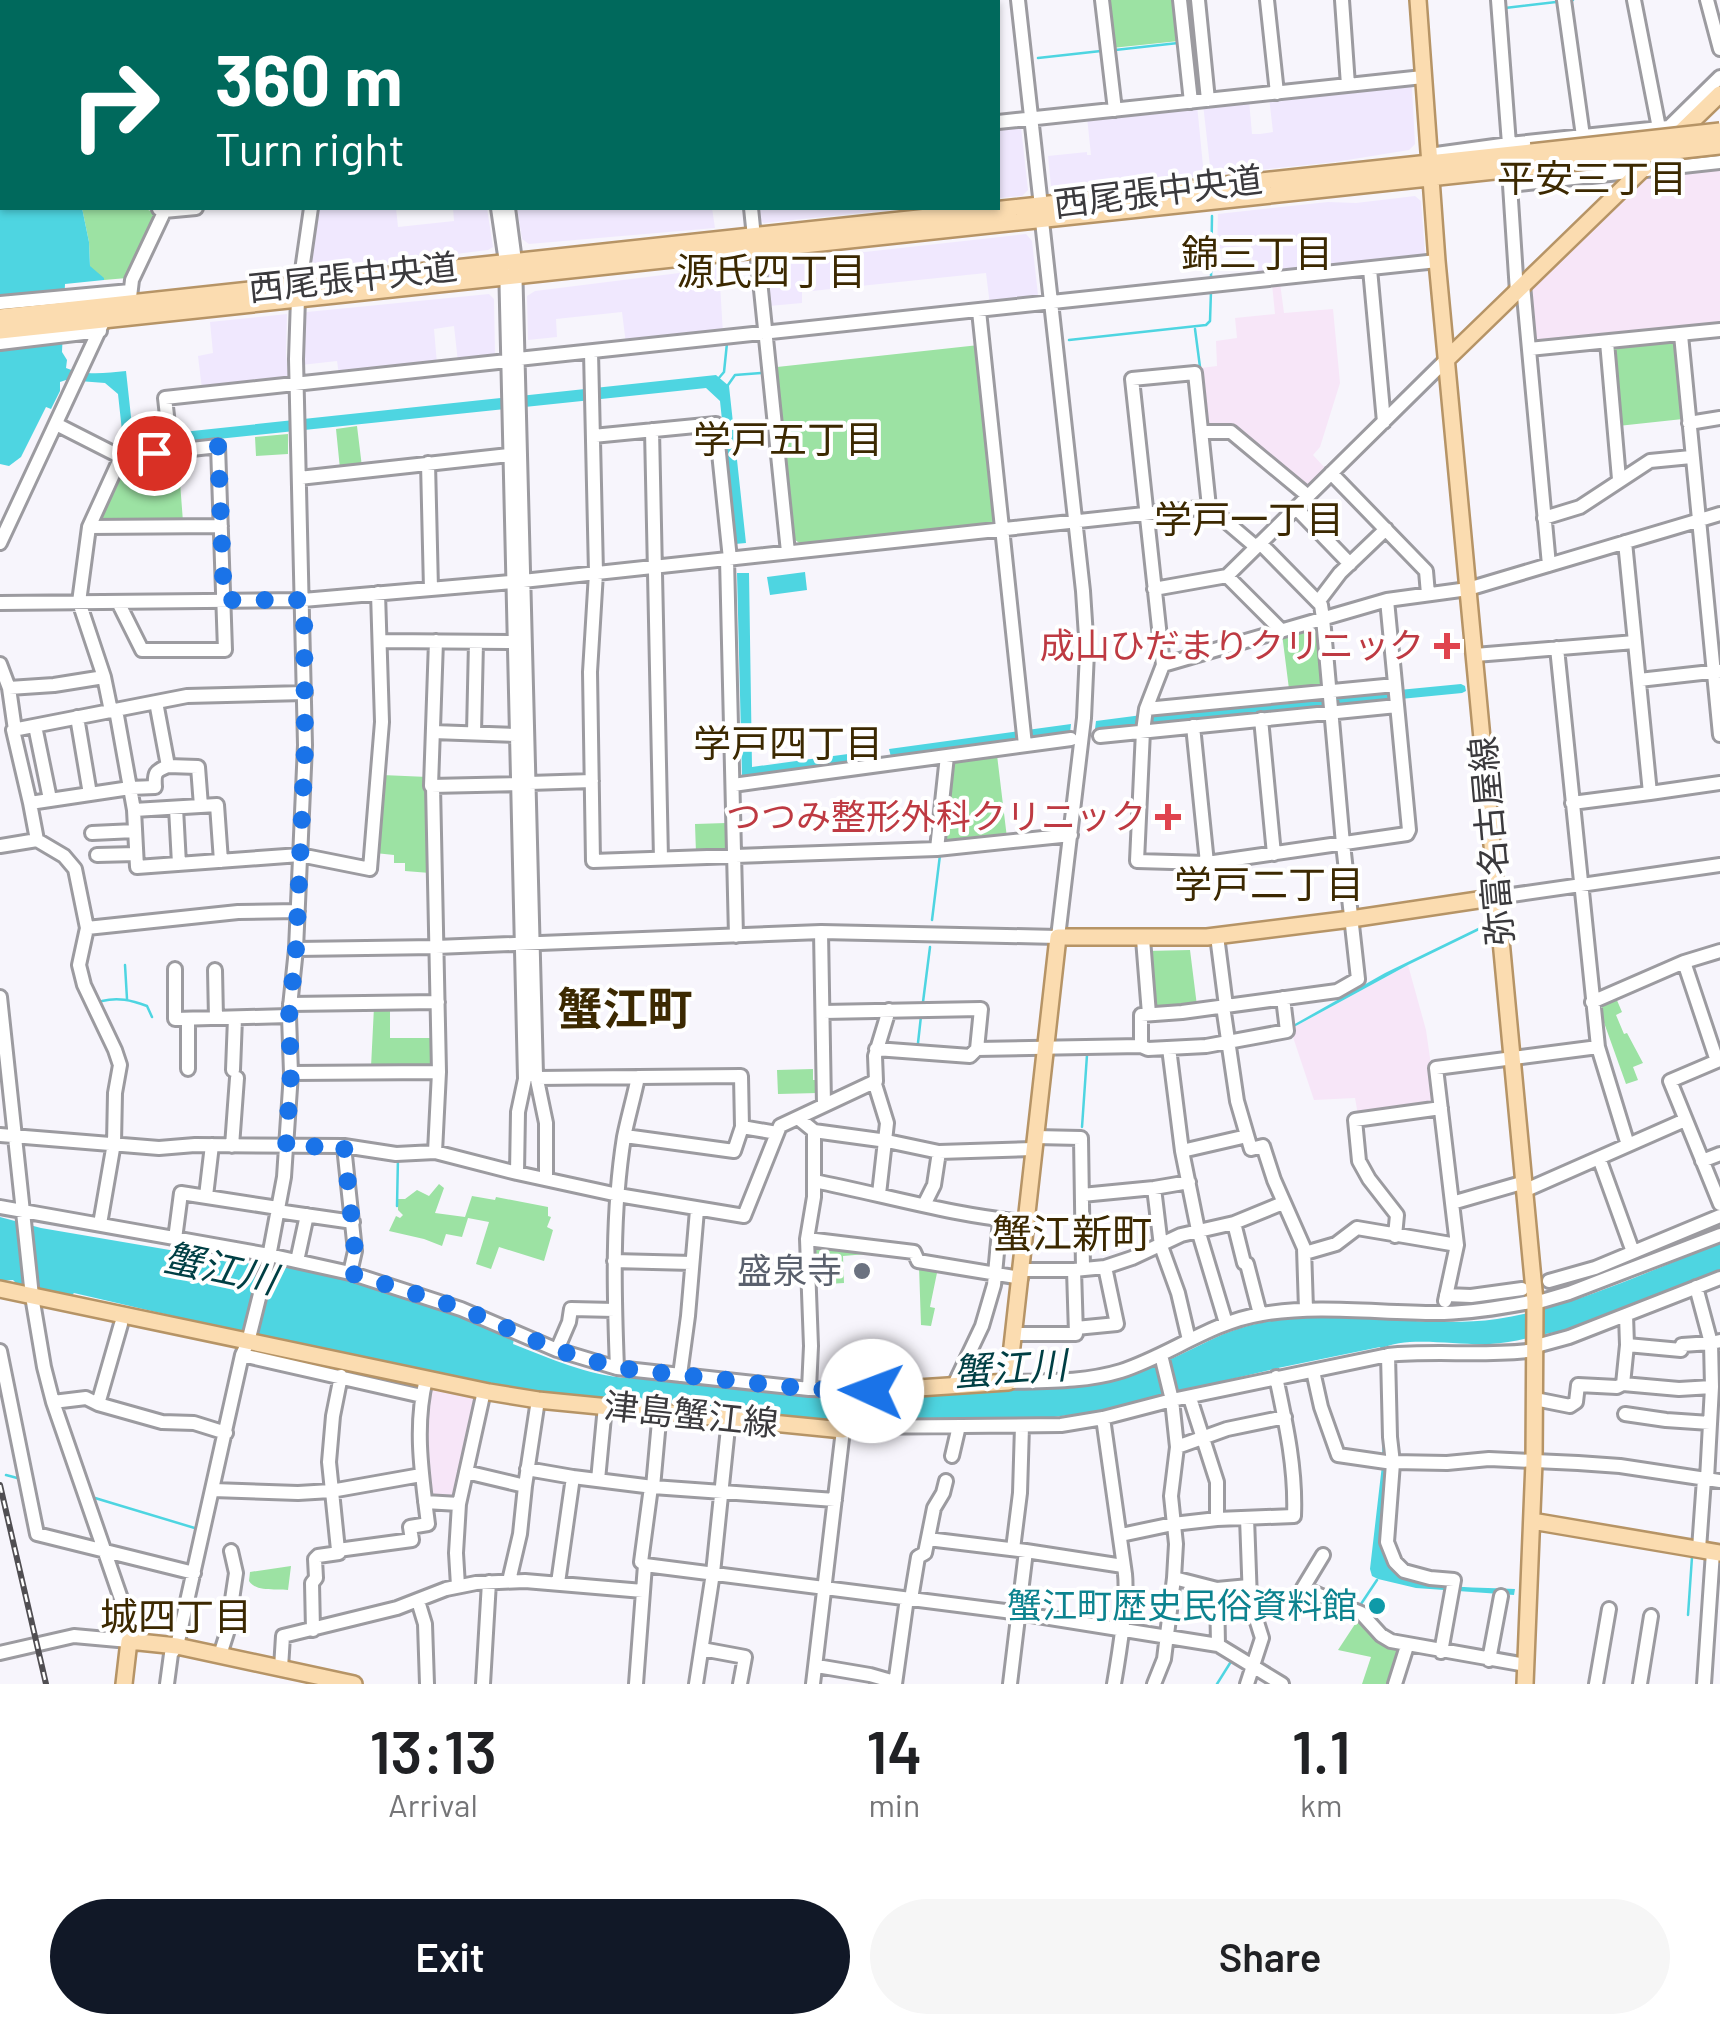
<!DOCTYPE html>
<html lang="en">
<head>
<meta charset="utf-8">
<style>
  body { margin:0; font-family:Barlow,"Noto Sans JP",sans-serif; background:#f6f6f6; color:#202124; height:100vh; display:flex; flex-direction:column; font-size:38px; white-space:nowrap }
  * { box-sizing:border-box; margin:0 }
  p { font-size:32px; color:#757577 }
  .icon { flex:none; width:55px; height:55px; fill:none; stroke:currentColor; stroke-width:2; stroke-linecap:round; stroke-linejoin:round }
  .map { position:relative; height:1684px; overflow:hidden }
  .drawer { display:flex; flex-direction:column; background:#fff; flex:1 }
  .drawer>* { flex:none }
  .guide { position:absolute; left:0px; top:0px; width:1000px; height:210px; box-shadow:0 2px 8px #0004; background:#00695c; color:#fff; overflow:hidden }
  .pin { position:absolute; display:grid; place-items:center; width:85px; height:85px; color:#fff; margin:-42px; border:5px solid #fff; border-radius:50%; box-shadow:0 2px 10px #0007 }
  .me { position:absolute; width:110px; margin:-55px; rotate:272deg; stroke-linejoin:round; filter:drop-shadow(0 0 8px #0008) }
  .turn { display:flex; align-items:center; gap:35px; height:210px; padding:0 50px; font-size:45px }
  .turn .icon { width:130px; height:130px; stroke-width:2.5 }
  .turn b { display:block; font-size:70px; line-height:85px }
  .eta { display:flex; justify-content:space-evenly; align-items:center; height:170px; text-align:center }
  .eta b { font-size:60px; font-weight:600; line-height:70px }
  .primary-button { display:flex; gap:20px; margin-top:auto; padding:20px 50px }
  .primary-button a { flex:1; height:115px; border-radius:60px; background:#111827; color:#fff; font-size:40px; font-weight:600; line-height:115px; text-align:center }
  .primary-button a+a { background:#f6f6f6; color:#202124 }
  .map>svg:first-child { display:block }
  .commercial { fill:#f0e8fe }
  .industrial { fill:#f7e6f8 }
  .green { fill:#9ce2a3 }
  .water { fill:#4ed5e1 }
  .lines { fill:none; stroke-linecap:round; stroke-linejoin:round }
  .stream { stroke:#4ed5e1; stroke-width:2.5 }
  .minor-casing { stroke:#9c9ba0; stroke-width:18 }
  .major-casing { stroke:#b69466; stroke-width:20 }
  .minor { stroke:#fff; stroke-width:12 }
  .major { stroke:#fbdcb0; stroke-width:15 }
  .rail-casing { stroke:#504e52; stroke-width:6 }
  .rail { stroke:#fff; stroke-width:2.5; stroke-dasharray:8; stroke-linecap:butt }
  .major-bridge-casing { stroke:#b69466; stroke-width:20; stroke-linecap:butt }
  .major-bridge { stroke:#fbdcb0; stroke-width:15 }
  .route { stroke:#1a73e8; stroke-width:18; stroke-dasharray:0 32.4 }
  .health-dot { fill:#e0444e; stroke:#fff; stroke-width:4 }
  .worship-dot { fill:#6b7280; stroke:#fff; stroke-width:4 }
  .culture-dot { fill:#0f9aa8; stroke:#fff; stroke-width:4 }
  .labels { text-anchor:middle; stroke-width:8; stroke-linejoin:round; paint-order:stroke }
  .street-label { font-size:35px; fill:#3b3a3d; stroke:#fff }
  .health-label { font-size:35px; fill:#be3a42; stroke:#fff; text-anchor:end }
  .worship-label { font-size:35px; fill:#5b616d; stroke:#fff; text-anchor:end }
  .culture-label { font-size:35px; fill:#0d838f; stroke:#fff; text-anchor:end }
  .neighbourhood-label { font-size:38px; fill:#3c2901; stroke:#fff }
  .water-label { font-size:38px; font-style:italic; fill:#003f44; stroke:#fff }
  .quarter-label { font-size:40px; fill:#3c2901; stroke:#fff }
  .district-label { font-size:45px; font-weight:bold; fill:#3c2901; stroke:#fff }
</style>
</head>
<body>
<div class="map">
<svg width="1720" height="1684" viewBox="0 0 1720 1684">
  <rect width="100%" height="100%" fill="#f7f5fc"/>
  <!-- commercial -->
  <path class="commercial" d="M1409 83 1412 88 1415 144 1409 150 1335 162 1211 175 1203 104 1249 100 1252 134H1260L1273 132 1269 97Z
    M1197 105 1204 176 1058 192 1051 186 1048 156 1087 152V155H1091L1087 117Z
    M1016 124 1021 127 1028 190 1022 196 998 198V126Z
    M1415 196 1421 201 1425 253 1421 258 1254 276 1251 245 1217 249 1218 214 1328 202 1356 203Z
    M318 208H396L398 227 454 221 453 208H487L493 247 488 250 309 272Z
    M517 208H712L715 228 529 244 522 239Z
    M757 208H910L764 223 758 219Z
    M1026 234 1032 241 1038 295 1035 300 990 305 986 273 802 292V303L769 306 764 265 766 263Z
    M719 268 723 334 626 344 622 312 556 319 557 337 528 340 527 296 535 291Z
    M489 294 494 299 495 355 492 358 458 362 454 326 434 329 437 364 339 375 337 361 301 365 302 316 307 312Z
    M287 314 286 353 288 375 284 381 202 389 198 356 213 353 210 322Z"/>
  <!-- industrial -->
  <path class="industrial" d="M1720 166V325L1534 343 1527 293 1532 283 1648 173Z
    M1280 283 1284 313 1333 309 1340 383 1320 447 1313 455 1325 468 1308 486H1304L1231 427H1208L1201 368 1217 366 1216 341 1237 338 1235 318 1275 314 1272 284Z
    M1408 965 1426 1030 1436 1100 1434 1104 1358 1115 1355 1098 1314 1100 1291 1031 1294 1027Z
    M426 1385 481 1395 458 1503 426 1501Z"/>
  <!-- green -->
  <path class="green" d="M1107 0H1175L1179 41 1112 48Z
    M82 208C103 208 143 201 158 216L127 278 104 280 90 267 89 242Z
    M1672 340 1676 343 1683 419 1618 426 1611 349 1615 345Z
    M979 345 997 516 994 522 801 544 795 540 777 367Z
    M357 426 362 467 340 469 336 429Z
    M288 434V454L256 456 255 437Z
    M178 455 183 522 99 523 97 519 123 464 129 460Z
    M1314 624 1318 627 1323 683 1320 687 1289 689 1282 634Z
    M997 755 1007 838 943 844 953 760Z
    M382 775 428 777 430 873 405 871V863H394V855L375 853Z
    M726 823V849L723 853H696L695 824Z
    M1190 950 1197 1006 1151 1009 1147 951Z
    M1616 998 1622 1012 1616 1015 1624 1034 1627 1033 1643 1063 1633 1067 1638 1080 1626 1084 1602 1017V1002Z
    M374 1007H390V1038H434V1062L431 1067H371Z
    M813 1069V1080H818V1093L778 1094 777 1070Z
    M439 1184 444 1188 435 1213 465 1217 472 1196 495 1200 496 1197 548 1207V1216L551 1217 547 1227 553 1230 544 1261 499 1247 491 1269 476 1264 489 1222 468 1218 462 1237 446 1234 442 1246 424 1239 389 1231 396 1216 400 1218 403 1215 398 1210V1199H405L417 1190 429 1196Z
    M810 1243 867 1248V1254L843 1256 844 1283 812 1285Z
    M919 1266 938 1268 931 1302 930 1307 935 1308 931 1326 921 1325Z
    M291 1566 288 1590C275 1588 257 1593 249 1581L250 1572Z
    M1359 1618 1397 1648 1399 1653 1389 1684H1362L1371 1657 1338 1650Z"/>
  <!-- water -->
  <path class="water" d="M0 77 2 79V208H82L89 242 90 266 104 278V280L65 284 62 352 67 360 66 368C84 376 106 373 126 371L132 426 145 436 716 375 729 386 746 543 735 544 720 401 706 388 142 447 122 431 118 394 105 383 66 380 60 382V391L51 409 46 407 21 457 9 466 0 464Z
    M805 572 807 590 770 595 767 577Z
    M737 573H749L752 767 848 754 849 763 742 776Z
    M1461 684 1465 686 1466 691 1462 693 1095 729 1096 721 1142 715Z
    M1071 724 1070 733 891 757 889 749Z
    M1488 923V926L1408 965 1294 1027 1293 1025 1385 973Z
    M0 1217 41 1228 257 1265 286 1268 293 1266C368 1284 443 1307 514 1339L513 1344C550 1358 588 1376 628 1378V1373L667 1378 961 1390 1153 1363 1155 1365C1176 1358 1197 1346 1217 1337 1239 1327 1261 1322 1284 1319 1354 1310 1426 1329 1497 1319 1575 1307 1648 1271 1720 1243V1271L1575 1330C1546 1331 1519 1343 1490 1344 1460 1346 1405 1335 1381 1349L1380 1347 1278 1368 1093 1412 1054 1417 1005 1418 1004 1421 835 1423 678 1405 565 1396 501 1386 298 1345 74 1293 72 1295 16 1283 13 1280 0 1281Z
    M1383 1411H1387C1387 1429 1389 1447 1388 1465 1386 1493 1369 1557 1400 1575 1427 1589 1484 1587 1515 1589L1514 1595 1416 1588 1378 1579 1372 1576 1370 1569 1382 1465Z"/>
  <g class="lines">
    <!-- stream -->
    <path class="stream" d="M1571 0H1573
      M1505 8 1556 2
      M1115 50 1178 43
      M1038 58 1101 51
      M1211 279 1212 216
      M1195 329 1200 367
      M1069 340 1206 325 1210 321 1211 291
      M718 379 724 372 727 343
      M728 385 735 375 761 373
      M932 920 940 855
      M125 965 127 999
      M102 1001C118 997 131 1000 147 1006L152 1017
      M923 1002 930 947
      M918 1043 921 1016
      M1082 1127 1087 1055
      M397 1206 398 1157
      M6 1475 21 1479
      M95 1498 198 1529
      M1361 1604 1377 1580
      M1688 1615 1692 1557
      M1217 1684 1232 1660"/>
    <!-- minor casing -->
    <g class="minor-casing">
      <path id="minor" d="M3 0 6 2
        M387 0V2
        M467 0V2
        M477 0V2
        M556 0V2
        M728 0V2
        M864 0 865 2
        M936 0 937 2
        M1018 0 1041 206
        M1102 0 1115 110
        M1180 0 1191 102
        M1198 0 1208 100
        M1267 0 1277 93
        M1342 0 1348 85
        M1498 0 1509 144
        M1564 0 1583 136
        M1634 0 1659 128
        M1707 0 1720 49
        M102 2 103 0
        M177 2 178 0
        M248 2 249 0
        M338 2V0
        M787 2 804 0
        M998 122 1423 77
        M1429 155 1509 144 1669 127 1720 77
        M498 208 506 262 525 1079 518 1112 517 1173
        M508 208 515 261 536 1075 546 1123V1179
        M751 208 754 237
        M159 209 164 211 196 208
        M757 251 788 552
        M1370 269 1384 422
        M1523 285 1549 565
        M1517 292 1510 185 1720 162
        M130 297 132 280 166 208
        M0 303 130 291
        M979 311 1025 745
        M1681 335 1720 735
        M1607 342 1619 479
        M0 343 100 331
        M1529 349 1720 330
        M591 352 596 573 590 672 593 861 937 849 1071 835
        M518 359 1437 261
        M1689 423 1720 418
        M56 424 121 457 218 446 225 650H142L118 602
        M652 430 661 859
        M1201 432H1231L1308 496
        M593 436 716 424 730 559
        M171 451 165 398 507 361
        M428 463 431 589
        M1331 473 1426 571 1428 594
        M299 478 509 455
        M1296 508 1350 564
        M1544 518 1580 507 1650 461 1691 457
        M89 527 221 526
        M0 543 104 320
        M1260 543 1318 602
        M1256 547 1209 507 1195 373 1132 379 1163 665 1146 709 1143 731 1137 861 1207 863 1407 834 1409 830 1387 600
        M727 559 736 936
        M1227 576 1281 630
        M1154 589 1227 576 1446 360
        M0 603 303 600 523 581 1209 507
        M380 641 514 642
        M436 641 431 786 517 784
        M1557 648 1598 1047 1628 1145
        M1475 655 1635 642
        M0 664 9 688 15 730
        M1163 665 1387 600 1468 589 1720 514
        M1639 680 1720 671
        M9 688 54 685 104 677
        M156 702 168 766C155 771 154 773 155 787L130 788 30 803 13 730 187 696 305 693
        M1146 709 1395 685
        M116 710 134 810 137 867 300 855 370 869 382 722 378 593
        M111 711 104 677 79 602 89 527 121 457
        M77 717 90 794
        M1261 719 1274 854
        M35 726 50 799
        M1193 726 1207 863
        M433 732 516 735
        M474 733 476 642
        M1100 736 1397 706
        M168 766 198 767 201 806
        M529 783 592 781
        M733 785 1071 739
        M433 786 439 1072 435 1152
        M1650 793 1720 783
        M30 803 37 840 64 856 75 869 87 928 79 965 84 985 115 1050 120 1065 115 1093 114 1143 100 1224
        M1572 803 1650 793 1625 542
        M176 808 179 864
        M134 810 217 805 221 861
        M92 833 135 831
        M0 846 37 840
        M937 849 947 756
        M97 855 136 854
        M1498 897 1720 865
        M87 928 238 912 298 911
        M821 932 824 1105
        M1217 936 1226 1006
        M1143 939 1149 1014
        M296 949 436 947 821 932 1058 937 1084 718 1087 652 1083 591 1042 221
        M1684 962 1717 1061 1670 1081 1720 1204
        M175 969V1019L289 1016
        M215 970 216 1018
        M0 997 32 1296 44 1367 53 1402 127 1616 129 1641 74 1636 0 1653
        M1592 1002 1684 962 1720 951
        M290 1004 438 1002
        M1223 1006 1237 1101 1251 1149 1263 1146 1274 1180 1304 1248 1306 1309
        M823 1012 981 1009 977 1049
        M188 1019V1069
        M1141 1046V1015L1182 1012 1337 991 1358 979 1343 844 1323 618 1321 605 1318 602 1340 573 1386 529
        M1169 1048 1182 1151 1198 1230 1226 1323
        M876 1049 970 1056 977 1049 1141 1046 1148 1049 1206 1046 1287 1031 1283 998
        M233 1070 235 1018
        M291 1073 439 1072
        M536 1078 741 1076 742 1127 734 1151 625 1136
        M874 1081 887 1123 879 1194
        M798 1118 814 1131 887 1141 939 1152 1034 1149
        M742 1127 777 1133
        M0 1135 159 1148 195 1145 344 1146 396 1154 435 1152 517 1173 618 1195 744 1216 780 1126 876 1081 875 1056 889 1010
        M1035 1137 1081 1138 1083 1269
        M232 1146 237 1078
        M344 1146 355 1251 350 1273
        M1182 1151 1247 1136
        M1599 1158 1633 1252
        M1702 1161 1720 1154
        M814 1181C885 1195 954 1216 1026 1222
        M1154 1188 1161 1246 1178 1293 1189 1340
        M1526 1190 1685 1120
        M1082 1195 1154 1188 1189 1182
        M206 1196 212 1145
        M1452 1203 1436 1068 1598 1047
        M924 1205 934 1185 939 1152
        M0 1207 269 1255 350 1273 461 1309 557 1350 617 1368 809 1389 847 1390
        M277 1211 353 1222
        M1234 1223 1244 1263 1247 1264 1260 1314
        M1395 1236 1397 1215 1369 1179 1359 1161 1355 1120 1441 1108
        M175 1239 181 1193 278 1208
        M807 1239 914 1252 918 1261 1021 1278
        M1305 1253 1336 1244 1357 1228 1457 1245 1452 1203 1525 1182
        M297 1261 307 1215
        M614 1261 692 1263
        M1022 1270H1074L1105 1267 1132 1258 1181 1235 1234 1223 1283 1203
        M1549 1281 1595 1268 1720 1216
        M1446 1295 1471 1296 1522 1289
        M1445 1301 1457 1245
        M1535 1303 1569 1293 1720 1235
        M121 1324 98 1404 162 1422 194 1423 226 1433
        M1076 1328 1117 1324 1105 1267
        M1014 1334H1076L1074 1270
        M1627 1345 1681 1350 1682 1345 1711 1343 1696 1287
        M1536 1346 1569 1337 1720 1278
        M557 1350 569 1322 571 1309 615 1310
        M0 1351 37 1534 194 1573
        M242 1355 422 1396
        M1388 1355 1390 1437 1393 1463 1387 1542 1395 1562 1404 1571 1430 1578 1454 1580 1441 1652
        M617 1368C614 1291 612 1213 624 1137 628 1117 634 1097 638 1077
        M1313 1371 1321 1407 1338 1455 1393 1463
        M680 1375 688 1316 697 1210
        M1008 1382C1046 1381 1085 1382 1121 1371 1170 1355 1211 1322 1262 1314 1322 1304 1384 1314 1444 1313 1475 1312 1505 1307 1535 1301
        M1623 1384 1627 1345 1626 1315
        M954 1385 982 1326 994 1285 1000 1220
        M809 1389 811 1346 807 1239 814 1197V1131
        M1190 1398 1217 1482V1519
        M1535 1399 1570 1406 1576 1402 1578 1385 1617 1387 1623 1384 1679 1389 1712 1387
        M53 1402 86 1398 98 1404
        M1625 1414 1666 1420 1710 1423
        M1103 1418C1110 1470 1118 1522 1125 1574 1128 1602 1119 1655 1114 1684
        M1177 1447 1227 1429 1285 1417
        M952 1456 959 1426
        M1393 1462 1447 1463 1489 1459 1578 1463 1620 1466 1720 1481
        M527 1469 573 1477
        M466 1472 525 1486
        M1707 1479 1712 1387 1711 1343 1720 1341
        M598 1480 605 1406
        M653 1487 660 1410
        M213 1490 298 1493 331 1491 421 1475
        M425 1502 459 1504
        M1247 1518 1250 1600 1262 1638 1247 1684
        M1121 1535 1173 1524 1217 1519 1294 1516C1296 1469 1286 1424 1276 1377
        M928 1539 1026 1551 1123 1566
        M1013 1549 1020 1493 1022 1426
        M1699 1549 1704 1479
        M338 1550 329 1462 333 1416 341 1376
        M1323 1555 1303 1588 1361 1613 1381 1635 1391 1641 1526 1665
        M645 1565 641 1562 651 1487
        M1174 1578 1217 1589 1249 1586
        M509 1581 520 1534 525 1486 538 1400
        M558 1583 573 1477 653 1487 835 1500
        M458 1586 456 1553 459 1504 484 1391
        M1217 1589 1218 1645
        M911 1599 918 1557 925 1553 934 1508 943 1493 946 1481
        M418 1601 425 1624 427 1684
        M313 1630 312 1583 316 1578 315 1559 318 1556 339 1553 338 1550 412 1540 410 1527 428 1524C422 1476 414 1427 426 1379
        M702 1649 745 1657 740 1684
        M220 1655 227 1633 236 1573 231 1551
        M1489 1660 1501 1596
        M817 1666 870 1675 891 1681V1684
        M281 1668 283 1636 397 1608 446 1589 476 1583 525 1581 643 1591
        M167 1684 171 1654 177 1646 242 1355 248 1342 268 1262 284 1177 291 1073 289 1016 296 949 305 745 296 359 298 298 311 208
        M483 1684 489 1582
        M636 1684 645 1565 1005 1611 1218 1645 1282 1684
        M696 1684 713 1573 729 1418
        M813 1684 843 1430 850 1427 1061 1425 1103 1418 1172 1400 1388 1355C1437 1350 1486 1357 1536 1350
        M895 1684 907 1598
        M1010 1684 1026 1551
        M1154 1684 1164 1659 1174 1578 1176 1544 1171 1496 1177 1447 1172 1400 1161 1355
        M1395 1684 1407 1646
        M1596 1684 1609 1609
        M1640 1684 1651 1616
        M1704 1684 1713 1552"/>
    </g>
    <!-- major casing -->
    <g class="major-casing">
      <path id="major" d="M1418 0 1437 261 1535 1301 1534 1462 1525 1684
        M0 317 1531 152
        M0 331 1532 167
        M1446 360 1720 94
        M0 1289 489 1392 538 1400 843 1430 847 1390 873 1391 1008 1382 1058 937H1207L1351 919 1498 897
        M1532 1521 1720 1553
        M124 1684 129 1641 177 1646 354 1684"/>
    </g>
    <!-- minor -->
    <use href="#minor" class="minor"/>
    <!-- major -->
    <use href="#major" class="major"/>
    <!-- rail casing -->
    <g class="rail-casing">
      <path id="rail" d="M0 1485 46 1684"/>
    </g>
    <!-- rail -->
    <use href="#rail" class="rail"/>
    <!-- major-bridge casing -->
    <g class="major-bridge-casing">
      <path id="major-bridge" d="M1531 152 1720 131
        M1532 167 1720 146"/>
    </g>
    <!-- major-bridge -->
    <use href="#major-bridge" class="major-bridge"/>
  </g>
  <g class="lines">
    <!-- route -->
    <path class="route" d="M154 453 218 446 224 600H304L305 748 296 949 289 1016 291 1073 286 1147 344 1146 355 1251 350 1273 461 1308 557 1350 618 1368 809 1389 872 1391"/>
  </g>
  <!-- markers -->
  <g class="health-dot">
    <path d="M1442 631h10v10h10v10h-10v10h-10v-10h-10v-10h10z"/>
    <path d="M1163 802h10v10h10v10h-10v10h-10v-10h-10v-10h10z"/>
  </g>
  <circle class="worship-dot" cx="862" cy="1271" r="10"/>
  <circle class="culture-dot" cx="1377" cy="1606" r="10"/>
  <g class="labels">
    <!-- street labels -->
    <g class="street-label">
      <text transform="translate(1158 192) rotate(-7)" y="12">西尾張中央道</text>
      <text transform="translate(353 278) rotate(-6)" y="12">西尾張中央道</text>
      <text transform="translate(1492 841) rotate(-95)" y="12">弥富名古屋線</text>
      <text transform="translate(691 1415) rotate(6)" y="12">津島蟹江線</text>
    </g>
    <!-- health labels -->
    <g class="health-label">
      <text x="1424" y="658">成山ひだまりクリニック</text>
      <text x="1146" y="829">つつみ整形外科クリニック</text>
    </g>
    <!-- worship labels -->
    <g class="worship-label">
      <text x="842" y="1283">盛泉寺</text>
    </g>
    <!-- culture labels -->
    <g class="culture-label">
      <text x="1357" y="1618">蟹江町歴史民俗資料館</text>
    </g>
    <!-- neighbourhood labels -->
    <g class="neighbourhood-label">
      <text x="1592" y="192">平安三丁目</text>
      <text x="1257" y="267">錦三丁目</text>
      <text x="771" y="285">源氏四丁目</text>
      <text x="788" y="453">学戸五丁目</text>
      <text x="1249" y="533">学戸一丁目</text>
      <text x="788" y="757">学戸四丁目</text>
      <text x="1269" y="898">学戸二丁目</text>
      <text x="176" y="1630">城四丁目</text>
    </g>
    <!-- water labels -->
    <g class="water-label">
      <text transform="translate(220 1269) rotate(12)" y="13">蟹江川</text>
      <text transform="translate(1010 1369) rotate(-4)" y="13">蟹江川</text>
    </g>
    <!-- quarter labels -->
    <g class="quarter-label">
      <text x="1072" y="1248">蟹江新町</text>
    </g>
    <!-- district labels -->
    <g class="district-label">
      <text x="625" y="1025">蟹江町</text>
    </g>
  </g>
</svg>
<div class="pin" style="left:154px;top:453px;background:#d93025"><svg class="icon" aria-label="arrive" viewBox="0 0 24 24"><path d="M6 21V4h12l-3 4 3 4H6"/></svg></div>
<svg class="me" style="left:872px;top:1391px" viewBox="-20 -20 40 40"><circle r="19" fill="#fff"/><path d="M0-13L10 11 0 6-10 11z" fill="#1a73e8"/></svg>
<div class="guide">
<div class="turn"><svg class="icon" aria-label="right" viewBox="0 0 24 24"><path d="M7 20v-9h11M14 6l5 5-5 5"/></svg><div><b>360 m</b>Turn right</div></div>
</div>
</div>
<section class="drawer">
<div class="eta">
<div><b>13:13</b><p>Arrival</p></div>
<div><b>14</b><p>min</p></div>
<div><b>1.1</b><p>km</p></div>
</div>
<div class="primary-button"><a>Exit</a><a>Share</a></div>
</section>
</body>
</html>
